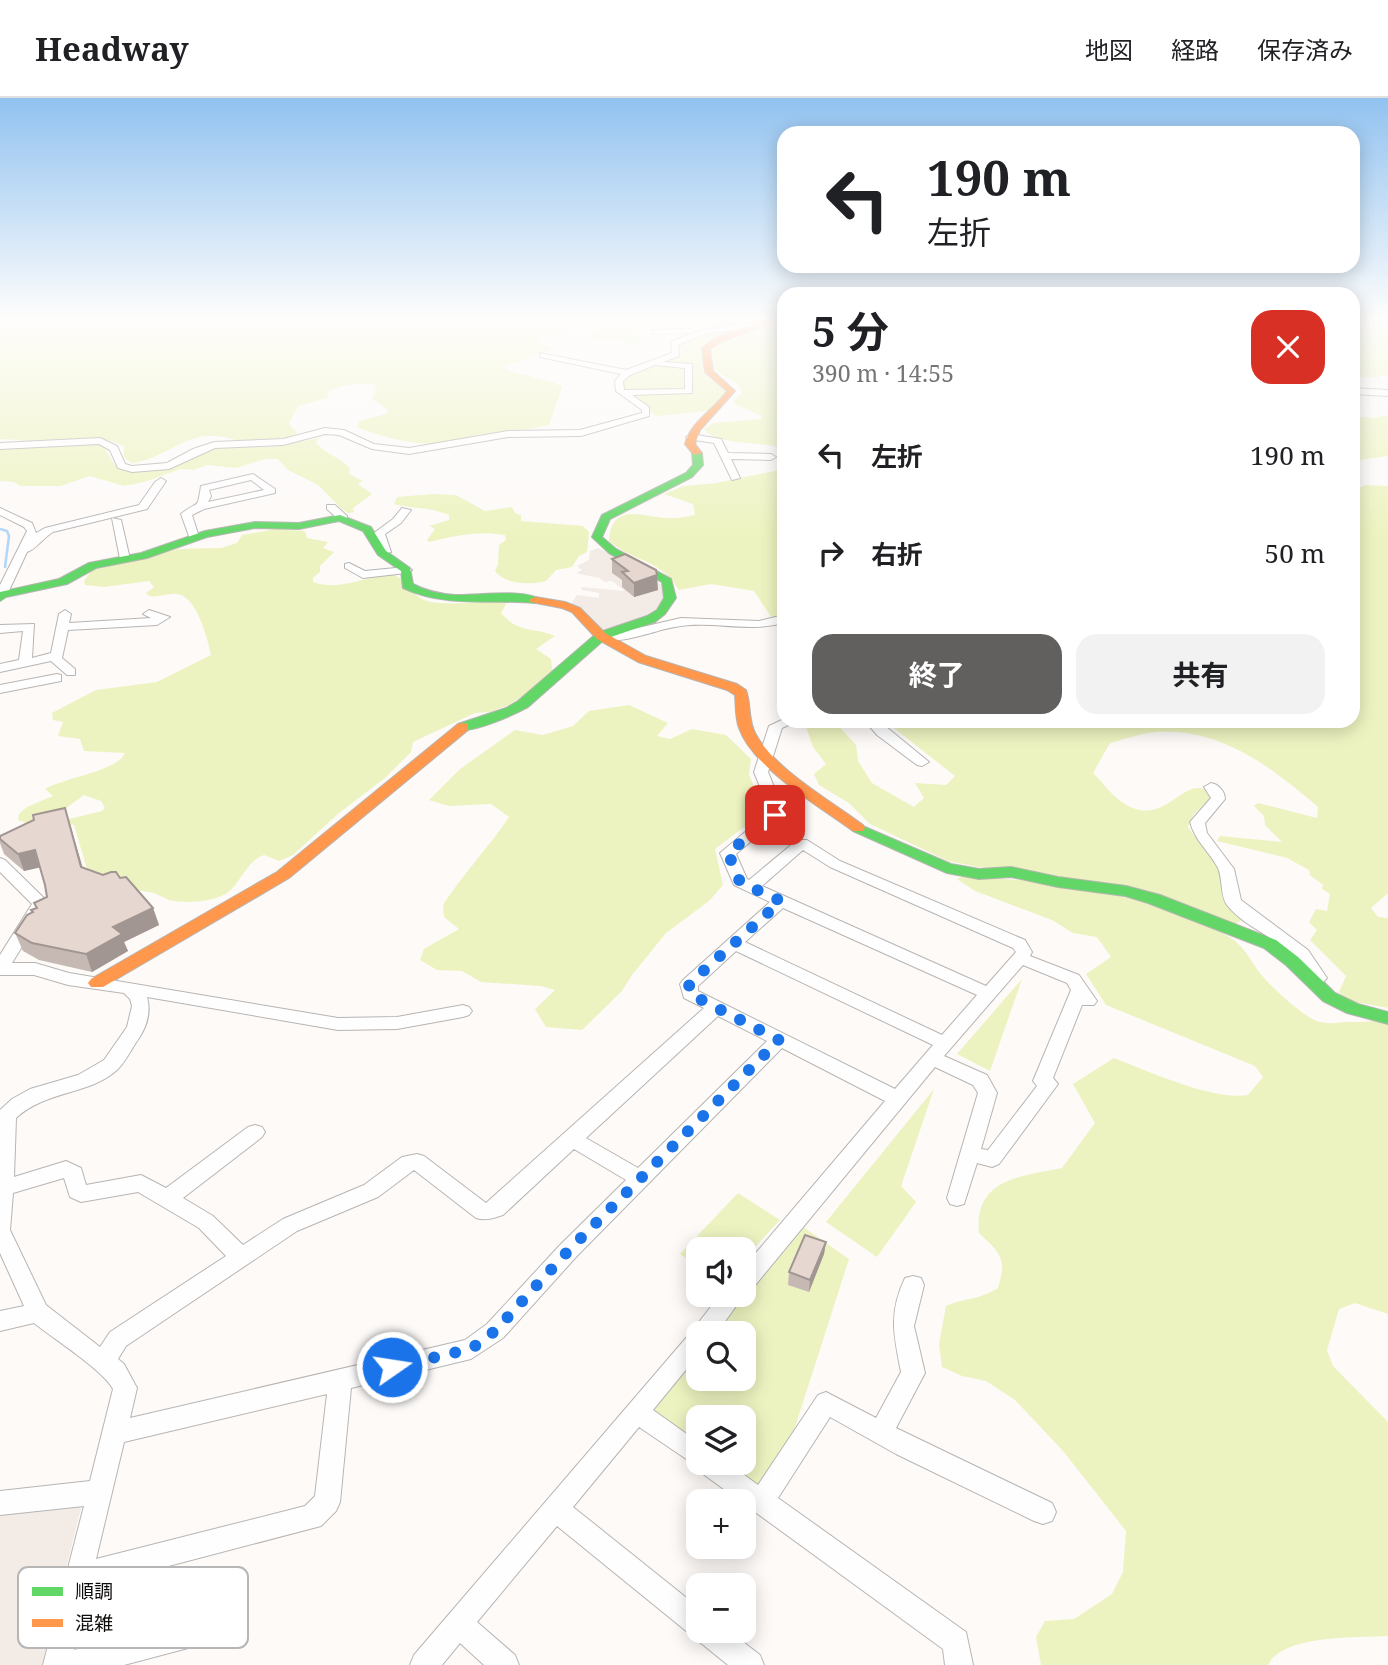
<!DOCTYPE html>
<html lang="ja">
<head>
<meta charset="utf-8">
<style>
  body { margin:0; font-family:"Noto Serif","Noto Sans JP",serif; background:#f2f2f2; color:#202124; height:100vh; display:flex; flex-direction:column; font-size:26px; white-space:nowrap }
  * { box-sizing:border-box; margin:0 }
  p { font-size:23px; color:#757577 }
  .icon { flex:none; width:38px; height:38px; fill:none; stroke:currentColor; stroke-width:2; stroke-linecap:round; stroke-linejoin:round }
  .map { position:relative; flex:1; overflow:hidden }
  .details { position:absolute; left:777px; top:189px; width:583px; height:441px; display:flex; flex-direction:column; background:#fff; border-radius:21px; box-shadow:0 4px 18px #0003 }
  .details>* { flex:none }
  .guide { position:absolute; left:777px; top:28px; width:583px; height:147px; border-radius:21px; box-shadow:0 4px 18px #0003; background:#fff; color:#202124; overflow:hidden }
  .controls { position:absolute; left:686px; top:1139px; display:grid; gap:14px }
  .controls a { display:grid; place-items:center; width:70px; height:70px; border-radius:14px; background:#fff; box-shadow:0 4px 18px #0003; font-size:35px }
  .pin { position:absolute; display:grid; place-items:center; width:60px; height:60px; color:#fff; margin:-30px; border-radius:14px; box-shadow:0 4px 10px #0006 }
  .me { position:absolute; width:77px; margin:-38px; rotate:77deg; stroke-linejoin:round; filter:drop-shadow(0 0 5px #0008) }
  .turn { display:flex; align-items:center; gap:24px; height:147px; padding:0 35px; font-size:32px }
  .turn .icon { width:91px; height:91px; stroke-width:2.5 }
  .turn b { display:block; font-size:49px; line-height:60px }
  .round { display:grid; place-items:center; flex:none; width:74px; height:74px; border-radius:21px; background:#f2f2f2 }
  .overview { display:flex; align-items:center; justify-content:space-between; height:119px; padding:0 35px }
  h1 { font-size:42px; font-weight:700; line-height:52px }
  .cta { display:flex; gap:14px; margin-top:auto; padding:14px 35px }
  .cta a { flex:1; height:80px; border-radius:21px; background:#62605f; color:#fff; font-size:28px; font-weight:700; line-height:80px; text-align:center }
  .cta a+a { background:#f2f2f2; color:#202124 }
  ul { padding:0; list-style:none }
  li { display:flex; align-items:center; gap:21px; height:98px; padding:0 35px }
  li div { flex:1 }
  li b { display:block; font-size:26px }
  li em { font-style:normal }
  header { display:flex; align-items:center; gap:42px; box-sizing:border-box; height:98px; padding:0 35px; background:#fff; border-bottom:2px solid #e0e0e0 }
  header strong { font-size:33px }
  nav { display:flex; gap:38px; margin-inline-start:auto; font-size:24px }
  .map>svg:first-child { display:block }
  .built { fill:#f3ebe6 }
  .green { fill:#edf3c0 }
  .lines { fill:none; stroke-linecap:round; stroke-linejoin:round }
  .stream { stroke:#b0d6fb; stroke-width:2.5 }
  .street-casing { stroke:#b7b5b3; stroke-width:2 }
  .fast-casing { stroke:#b7b5b3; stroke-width:2 }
  .slow-casing { stroke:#b7b5b3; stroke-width:2 }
  .street { fill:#fffefe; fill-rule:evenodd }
  .fast { fill:#63d668; fill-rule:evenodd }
  .slow { fill:#ff974d; fill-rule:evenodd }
  .wall { fill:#c6b9b3 }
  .shaded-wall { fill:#a19692 }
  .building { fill:#e6d7d0; stroke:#a19692; stroke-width:2 }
  .route { stroke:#1a73e8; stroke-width:12; stroke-dasharray:0 21.6 }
  .key { fill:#fff; stroke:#b7b6b6; stroke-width:2 }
  .key-label { font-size:19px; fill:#0f0d0c }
</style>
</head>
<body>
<header>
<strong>Headway</strong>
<nav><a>地図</a><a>経路</a><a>保存済み</a></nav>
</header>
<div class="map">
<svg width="1388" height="1567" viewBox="0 0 1388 1567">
  <rect width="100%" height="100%" fill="#fdfaf8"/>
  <!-- built -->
  <path class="built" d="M598 450 635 467 665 490 662 512 603 535 571 506 577 497 599 500V495L582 492 581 489 625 493 612 483 605 484 599 480 576 475 582 472 577 468 589 462 590 453Z
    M80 1402 81 1410 42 1567H0V1410Z"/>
  <!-- green -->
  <path class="green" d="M18 221H776C754 228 728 228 705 228 680 228 650 215 631 235L645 243 634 246 604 240H586L603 225 595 223 539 241V245L553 251 504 268C510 278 547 278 562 289L549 327C529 332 510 333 490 335 473 337 458 342 441 345 414 348 382 339 357 329L359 323 386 316 388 312 372 301 377 287C364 284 337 287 327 295L328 300 298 308 289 326 297 335C281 344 256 347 239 343 228 340 218 337 207 338 179 340 159 363 131 365L124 359V348C97 335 72 343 44 344 29 344 14 341 0 341V223Z
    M784 221V351C762 342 719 349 704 331L713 325 761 321V318L733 305 742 294 738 287 715 272 711 246 707 267 729 290 717 312 656 318 621 292 622 281 631 274 677 256 674 246 718 231 775 228 771 226Z
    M1353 221H1375L1388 224V276L1375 280 1353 278Z
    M1388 317V358L1353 363V318L1373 320Z
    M319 340 316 344C326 358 341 358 350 371L349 376 363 383 358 386 372 396 353 410 354 414 348 415 342 411 318 387 288 372 278 361H265L236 370 208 367 193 372 181 371 144 384 124 388 90 378 60 388H20L14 384 0 383V350H42L98 345C110 351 109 364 120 372L144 373 215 350 272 349Z
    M784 371V538L754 493 711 486 679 492C658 459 635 465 609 443 612 404 640 418 666 420 675 421 685 419 695 417L693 406 664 396 683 388 716 385Z
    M1365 387 1388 388V795L1371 810 1378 819 1388 820V910L1345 902 1339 894 1346 878 1310 842 1317 832 1309 824 1316 811 1327 813 1330 796 1322 791 1323 787 1310 777 1309 772 1287 760 1217 743 1220 738 1282 744 1265 727 1264 718 1254 708 1258 705 1317 720 1318 709C1271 669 1222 630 1157 634 1142 635 1125 641 1110 645L1093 675C1103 685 1113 699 1125 706 1166 731 1183 675 1210 694L1211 700 1193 717 1188 729C1203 751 1227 768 1222 798L1242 822 1233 828 1183 809 948 763 870 726 849 705 819 687 814 676 826 666 813 649 804 623H834L856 647 858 663 872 685 914 709 924 700 915 685 946 687 955 678 885 623H1353V402L1358 397 1357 391Z
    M433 396 456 397 485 413 512 409 515 415 521 417V423L583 428 589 434 587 454 579 458 572 469 556 472 546 483C530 487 505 487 495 473L498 466 499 447 506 442 505 437C479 432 453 438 429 444L427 442 435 431 429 428 449 422V417C431 409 413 411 394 406L397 399Z
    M276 431 305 433 307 440 328 444 323 450 334 454 320 468V474L313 480V484C340 494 367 477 394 477 407 482 411 496 424 502 441 509 483 503 503 503L506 506 501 515C519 536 534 529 555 538L536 551 551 561 553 579 509 607 490 614 475 615 413 644 411 654 385 680 339 715 293 757 279 763 264 757C245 764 242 784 227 795 213 804 185 806 169 802 164 800 159 797 154 795 135 792 116 787 96 783L86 768 74 727 61 723 102 713 105 710 101 703 84 697 58 716 32 727 18 722 19 716 27 709 53 698 45 691C63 680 118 673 125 655L84 653 80 641 58 638 63 624 53 622 52 615 96 592 157 584 211 557C208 541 196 497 177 496 167 495 159 500 149 498L146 495 154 489 149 483 104 489 85 487 84 483 92 472 179 451 221 450 237 445 242 437Z
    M629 607 668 625 657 638 670 641 692 631 726 637 751 661 749 677 762 707 756 720 715 751 723 787 709 803 666 835 632 877 622 893 582 932 546 929 535 911 555 892 541 888 481 884 462 873 437 872 420 862 424 851 459 831 444 819 443 807C463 776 488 750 509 719L491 706 449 708 429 702 460 671 515 632 543 637 573 628 589 613Z
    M961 779C1052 781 1142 795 1224 836 1242 845 1248 858 1259 874 1269 887 1305 921 1320 924 1329 926 1338 925 1347 924 1362 924 1375 925 1388 918V1216L1355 1205 1339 1211 1327 1252 1333 1268 1388 1324V1538C1358 1540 1283 1536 1268 1567H1041L1036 1539 1045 1523 1074 1521 1112 1496 1123 1474 1126 1433 1063 1353 1015 1302 986 1283 962 1278 942 1269 939 1246 946 1208C967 1199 977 1203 998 1190 1007 1160 1001 1156 979 1135 974 1080 1020 1079 1062 1070L1095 1025 1073 986 1114 960C1148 973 1213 1003 1248 997L1263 979 1255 968 1106 907 1086 876 1111 859 1097 839 1073 835 1052 822 975 793 957 781Z
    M1022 881 990 973 957 956Z
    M934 991 901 1088 916 1104 877 1159 826 1124Z
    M738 1095 780 1122 744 1161V1152H698V1169L680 1156Z
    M799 1126 849 1161 788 1351 761 1398 718 1365H744V1320H698V1350L648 1312 698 1251V1281H744V1236L711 1235Z"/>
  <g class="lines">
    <!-- stream -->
    <path class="stream" d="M0 431 7 433 9 438 5 469"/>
    <!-- street casing -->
    <g class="street-casing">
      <path id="street" d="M761 225 764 229 707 235 678 247 679 258 663 264 692 266V295L632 297 649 309V318L581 338 508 339 409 356 372 351 339 337 325 336 283 347 215 350 169 371 132 374 118 370 110 352 99 346 0 351V345L100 340 117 348 125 366 132 368 167 365 193 351 214 344 283 341 325 330 344 332 374 346 409 350 508 333 580 332 642 315V312L616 293 615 283 621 276 540 259V255L626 272 672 255 671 244 692 235 654 236 651 232 690 231 693 235 728 227ZM655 267 685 270V291L624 292 623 283 630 277Z
        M1353 290 1388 292V298L1353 296Z
        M691 336 721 341 728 355 771 356 776 359 771 362 731 361 740 380 732 382 714 345 688 341 686 339Z
        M253 376 275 391V395L204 411 192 417 199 439 190 441 181 416C199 401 197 414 201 388ZM251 382 264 392 208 404 211 398 209 392Z
        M161 380 166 383 147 411 53 434C43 440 35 452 27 454L7 497 0 500V487L27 433 24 429 0 417V410L32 425 36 435 45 430 139 407 155 384Z
        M327 407H335L347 418V422H339L327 411Z
        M402 410 411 412 401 425 385 436 391 454 382 456 374 435 393 421Z
        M112 420 121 422 130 461 129 463 120 461Z
        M349 465 365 473 406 469 412 472 406 475 363 480 345 470V466Z
        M65 512 71 516 69 525 151 520 143 516 149 512 170 519 157 527 68 532 62 560 75 571V577H67L51 563 0 574V566L19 562 23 533 0 535V527L34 526 32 560 51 555 59 516Z
        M784 517V525C747 535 711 522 675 529 654 532 612 551 595 538L601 534H621L681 520 759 523Z
        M57 576 61 577V583L0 595V587Z
        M784 621V623H797L782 630 768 674 783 711 782 717 736 756 747 781 749 782 797 742H807L840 763 1025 842 1032 854 1030 858 1079 877 1097 903 1094 907H1082L1053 980 1058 986 999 1066 992 1069 977 1065 964 1106 957 1108 950 1106 947 1100 978 995 973 987 935 969 752 1191 744 1193V1169L885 1003 782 950 576 1159 503 1240 471 1261 351 1290 340 1404 336 1413 321 1428 89 1489 74 1552 231 1513 241 1516 244 1526 241 1536 124 1567H43L84 1408 0 1417V1393L90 1383 113 1291C103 1272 54 1241 34 1225L0 1233V1213L24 1208 0 1155V1012L12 1001 30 991 78 977 104 962 127 929 132 908 130 901 124 895 68 887 34 877H0V857L32 806 0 774V760L5 762 49 805 12 865H35L69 875 338 920 397 919 463 907 469 909 472 913 469 917 463 919 397 931 338 932 147 899C151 913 147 928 139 940 132 950 126 963 118 971 91 997 46 992 16 1020L14 1079 66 1063 81 1070 86 1087 141 1077 166 1090 248 1029 255 1027 262 1029 265 1034 262 1039 183 1100 213 1118 243 1147 283 1121 364 1087 402 1059 417 1056 424 1058 486 1105 704 910 684 900 680 886 683 882 770 804 734 787 720 755 768 715 769 711 754 674 769 628ZM803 752 830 769 1013 850 1016 854 986 888 762 788ZM783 810 977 897 942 937 745 844ZM736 853 933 947 895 991 698 893V888ZM1023 867 1067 885 1071 892 1033 983 1037 988 988 1052 981 1051 997 995 987 977 944 958ZM718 918 767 943 638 1070 586 1040ZM574 1051 626 1082 560 1147 487 1226 465 1242 130 1320 137 1290 124 1266 118 1261 126 1248 297 1133 378 1099 414 1072 476 1120C485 1123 494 1120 503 1117ZM64 1080 70 1099 81 1104 138 1094 199 1130 226 1158 110 1234 100 1249 46 1207 10 1132 13 1095ZM327 1296 315 1398 305 1408 96 1461 124 1344Z
        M865 623H879L929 664 922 668 917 667 877 637Z
        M1211 685C1218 686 1225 693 1225 701L1205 725 1207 735 1234 771 1241 802 1308 852 1327 880 1320 887H1308L1305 883 1309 878C1289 840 1250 836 1227 807 1220 798 1223 781 1218 770 1209 753 1195 743 1190 724L1211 700 1204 689Z
        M913 1178 921 1180 924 1187 914 1228 925 1275 896 1330 1052 1405 1056 1414 1052 1423 1043 1426 1034 1423 896 1356 830 1319 778 1400 966 1534 973 1567H945L943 1551 699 1373 698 1369 639 1329 573 1409 698 1509V1533H729L760 1557 764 1567H728L557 1428 477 1524 515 1557 519 1567H484L460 1545 442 1567H410L414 1557 692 1233 720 1197H744L716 1236H698V1257L653 1312 698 1344V1365H728L758 1387 818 1297 826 1294 876 1320 901 1274C894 1238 888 1216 905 1180Z"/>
    </g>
    <!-- fast casing -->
    <g class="fast-casing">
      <path id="fast" d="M697 352 702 355 703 367 692 379 610 421 602 439 616 451 671 481 676 500 665 516 655 524 605 541 528 609C513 617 474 635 458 632V626L506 610 518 603 597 535 647 518 657 512 664 500 662 484 609 455 592 439 602 417 686 375 693 367 692 355Z
        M340 417 371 429 386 453 410 470 413 486C426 493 439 496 455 497 476 498 525 490 541 502L535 505C490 501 446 510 403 490L401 473 378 457 363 433 339 423 299 431 255 430 207 439 147 460 96 470 67 486 6 499 0 503V494L59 481 89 465 141 455 205 433 255 424 299 425Z
        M858 726 951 766 979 771 1011 769 1058 779 1126 788 1160 797 1276 842 1298 859 1335 895 1358 906 1388 914V926L1347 915 1323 903 1286 867 1264 850 1148 805 1125 798 1058 789 1011 779 979 781 947 775 853 733 851 730 853 727Z"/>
    </g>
    <!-- slow casing -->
    <g class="slow-casing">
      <path id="slow" d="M771 221H782L723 243 710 251 713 273 735 293 700 332 695 346 702 355 694 357 685 346C691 323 714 312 727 293L705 274 702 250 717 239Z
        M535 499 565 504 580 510 605 535 646 558 737 586 746 592C751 605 748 621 755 635 774 671 831 703 863 727L865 730 863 733H853C819 708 753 670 739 630 735 619 736 607 735 597L727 592 638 564 597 541 572 514 562 510 531 504 529 502Z
        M463 625 468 626V632L289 780 103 889H91L88 885 91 881 277 774 458 626Z"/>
    </g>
    <!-- street -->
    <use href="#street" class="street"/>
    <!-- fast -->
    <use href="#fast" class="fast"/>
    <!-- slow -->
    <use href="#slow" class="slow"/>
  </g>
  <!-- wall -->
  <path class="wall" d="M612 461 658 492 634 499 622 489V482L612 475Z
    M65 710 83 770 103 777 120 780 153 810 159 827 124 844 128 853 92 874 39 862 23 853 15 835 32 814 31 812 36 810 34 805 47 799 45 787 40 769 24 773 4 756 0 745V738Z
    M826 1144 824 1156 809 1194 788 1187 789 1174Z"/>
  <!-- shaded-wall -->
  <path class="shaded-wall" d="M657 477 658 492 634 499V485Z
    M65 710 70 726 87 787 81 769Z
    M35 752 42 769 24 773 18 756Z
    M153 810 159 827 124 844 128 853 92 874 86 856 113 829Z
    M826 1144 824 1156 809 1194 810 1182Z"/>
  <!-- building -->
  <path class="building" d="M625 456 656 472 657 477 634 485 622 474 628 473 612 461Z
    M65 710 81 769 103 777 111 774H116L120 780 126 779 153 810 113 829 122 836 86 856 32 845 15 835 27 817 33 814 31 812 37 810 34 805 47 799 45 787 35 752 18 756 0 741V738L34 722 33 717Z
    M805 1137 826 1144 810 1182 789 1174Z"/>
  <!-- sky -->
  <linearGradient id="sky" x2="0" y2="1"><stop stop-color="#91c2f0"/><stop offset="0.5" stop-color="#fefdfc"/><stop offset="1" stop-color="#fefdfc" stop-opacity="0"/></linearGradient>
  <rect width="1388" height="440" fill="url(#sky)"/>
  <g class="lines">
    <!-- route -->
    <path class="route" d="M392 1269 471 1251 495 1233 568 1153 779 942 690 896 689 886 781 803 740 784 728 755 775 717"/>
  </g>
  <!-- legend -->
  <rect x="18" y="1469" width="230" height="81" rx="10" class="key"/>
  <rect x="32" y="1489" width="31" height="9" fill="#63d668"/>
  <rect x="32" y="1521" width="31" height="8" fill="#ff974d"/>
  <g class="key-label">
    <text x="75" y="1500">順調</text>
    <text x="75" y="1532">混雑</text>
  </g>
</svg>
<div class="controls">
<a><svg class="icon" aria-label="sound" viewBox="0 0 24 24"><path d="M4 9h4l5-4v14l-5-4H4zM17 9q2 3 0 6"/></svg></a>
<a><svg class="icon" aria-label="search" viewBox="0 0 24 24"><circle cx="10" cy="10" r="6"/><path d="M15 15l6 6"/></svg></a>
<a><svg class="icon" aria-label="layers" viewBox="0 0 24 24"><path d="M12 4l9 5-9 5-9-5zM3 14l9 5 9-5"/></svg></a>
<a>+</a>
<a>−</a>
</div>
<div class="pin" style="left:775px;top:717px;background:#d93025"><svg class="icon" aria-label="arrive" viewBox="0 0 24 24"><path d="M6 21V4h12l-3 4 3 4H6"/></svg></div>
<svg class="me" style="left:392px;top:1269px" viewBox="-20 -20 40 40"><circle r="17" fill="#1a73e8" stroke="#fff" stroke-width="3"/><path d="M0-11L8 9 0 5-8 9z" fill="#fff"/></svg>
<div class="guide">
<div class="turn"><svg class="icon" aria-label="left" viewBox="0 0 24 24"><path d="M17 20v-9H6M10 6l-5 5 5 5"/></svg><div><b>190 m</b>左折</div></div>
</div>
<section class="details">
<div class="overview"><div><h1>5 分</h1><p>390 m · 14:55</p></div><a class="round" style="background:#d93025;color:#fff"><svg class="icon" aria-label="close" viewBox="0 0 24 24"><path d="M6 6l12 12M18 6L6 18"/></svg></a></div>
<ul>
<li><svg class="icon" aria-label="left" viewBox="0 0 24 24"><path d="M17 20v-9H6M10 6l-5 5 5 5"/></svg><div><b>左折</b></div><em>190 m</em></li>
<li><svg class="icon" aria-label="right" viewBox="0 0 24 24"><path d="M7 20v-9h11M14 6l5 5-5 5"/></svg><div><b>右折</b></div><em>50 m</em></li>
</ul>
<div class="cta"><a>終了</a><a>共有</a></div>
</section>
</div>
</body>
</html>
